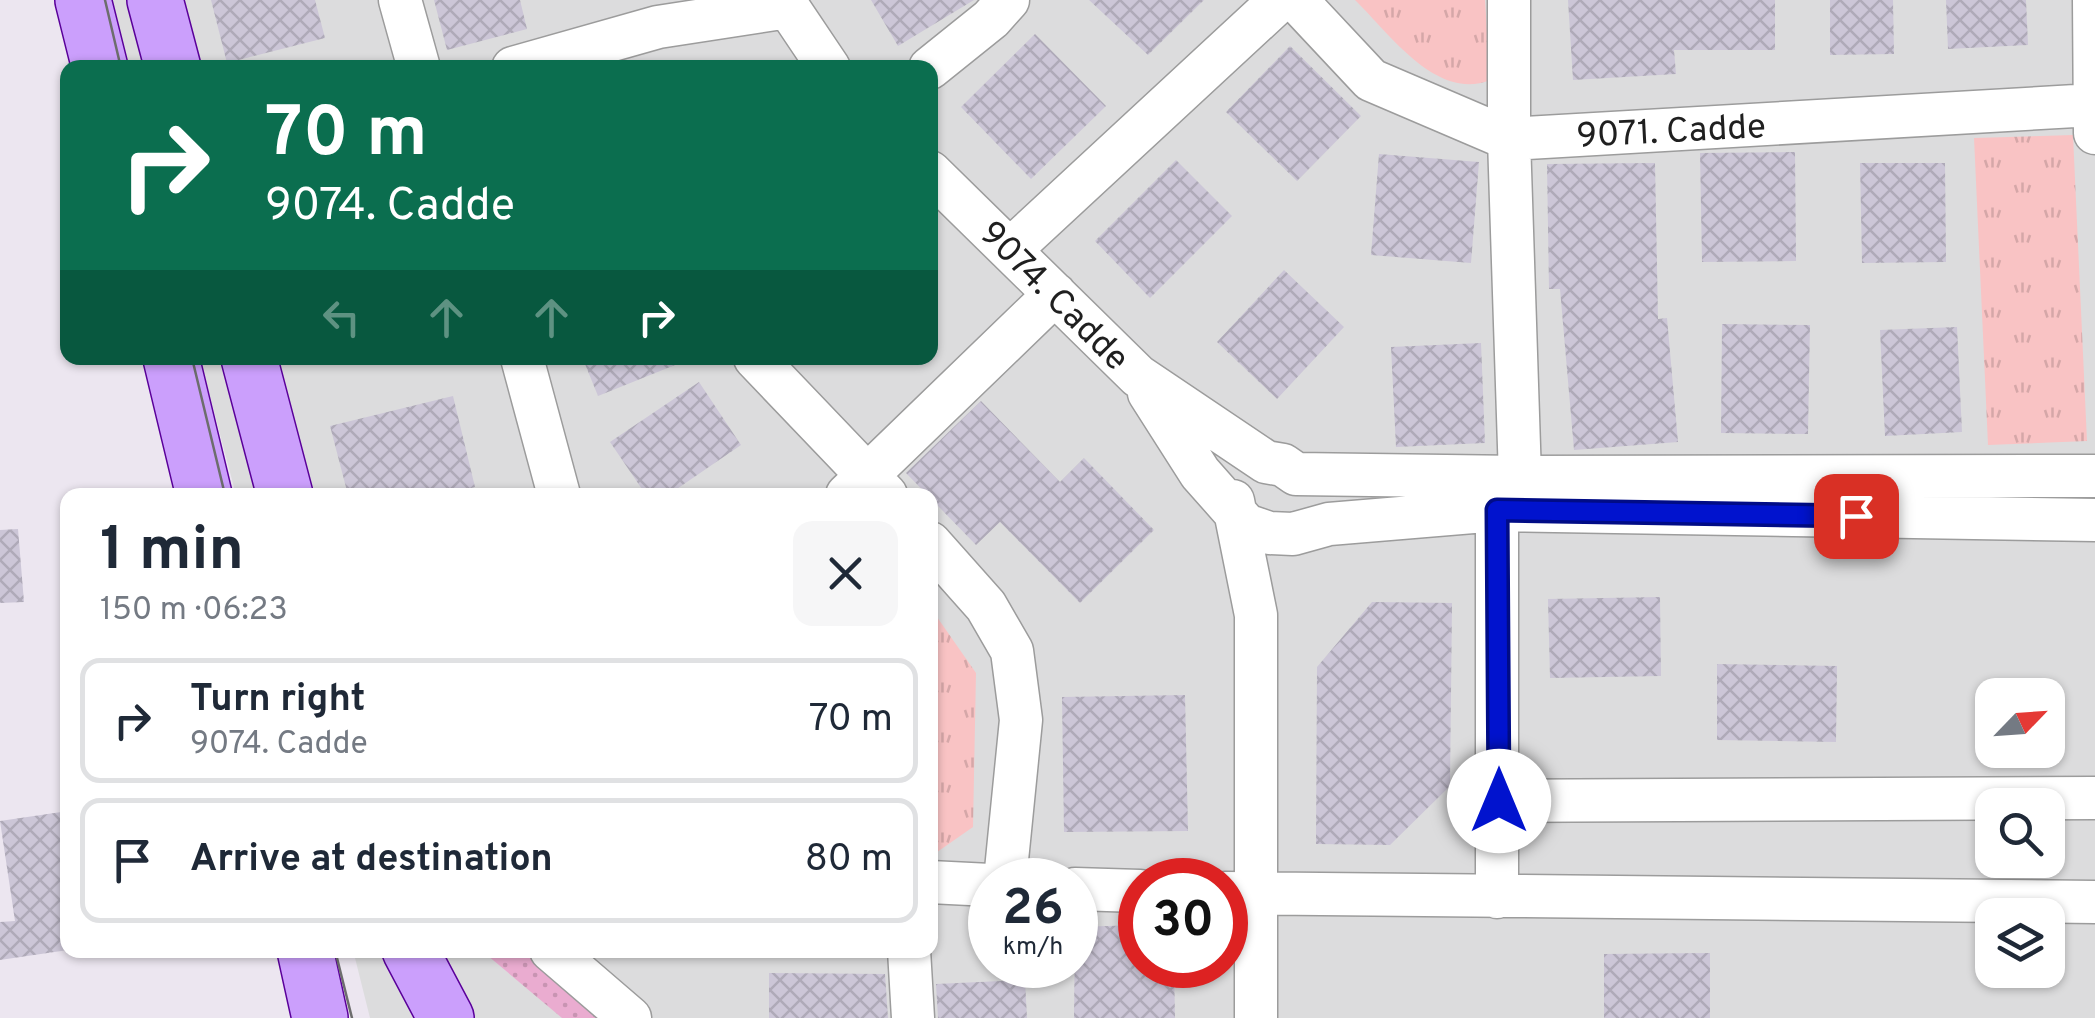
<!DOCTYPE html>
<html lang="en">
<head>
<meta charset="utf-8">
<style>
  body { margin:0; font-family:Overpass,sans-serif; background:#f6f6f7; color:#1f2937; height:100vh; display:flex; flex-direction:column; font-size:38px; white-space:nowrap }
  * { box-sizing:border-box; margin:0 }
  p { font-size:32px; color:#747a83 }
  .icon { flex:none; width:55px; height:55px; fill:none; stroke:currentColor; stroke-width:2; stroke-linecap:round; stroke-linejoin:round }
  .map { position:relative; flex:1; overflow:hidden }
  .drawer { position:absolute; left:60px; top:488px; width:878px; height:470px; display:flex; flex-direction:column; background:#fff; border-radius:20px; box-shadow:0 2px 8px #0004 }
  .drawer>* { flex:none }
  .banner { position:absolute; left:60px; top:60px; width:878px; height:305px; border-radius:20px; box-shadow:0 2px 8px #0004; background:#0b6e4f; color:#fff; overflow:hidden }
  .needle { width:65px; rotate:65deg }
  .tools { position:absolute; left:1975px; top:678px; display:grid; gap:20px }
  .tools a { display:grid; place-items:center; width:90px; height:90px; border-radius:20px; background:#fff; box-shadow:0 2px 8px #0004; font-size:50px }
  .speed { position:absolute; left:968px; top:858px; display:flex; gap:20px; font-size:50px; font-weight:700; text-align:center }
  .speed>* { display:grid; place-content:center; width:130px; height:130px; border-radius:50%; background:#fff; box-shadow:0 2px 8px #0004; line-height:1 }
  .speed small { font-size:25px; font-weight:400 }
  .speed .limit { border:15px solid #d22; background:#fff; color:#111 }
  .pin { position:absolute; display:grid; place-items:center; width:85px; height:85px; color:#fff; margin:-42px; border-radius:20px; box-shadow:0 5px 15px #0006 }
  .me { position:absolute; width:110px; margin:-55px; rotate:0deg; stroke-linejoin:round; filter:drop-shadow(0 0 8px #0008) }
  .turn { display:flex; align-items:center; gap:35px; height:210px; padding:0 40px; font-size:45px }
  .turn .icon { width:130px; height:130px; stroke-width:2.5 }
  .turn b { display:block; font-size:70px; line-height:85px }
  .lanes { display:flex; align-items:center; height:95px; padding:0 40px; background:#0003; justify-content:center; gap:50px; direction:ltr }
  .lanes .off { opacity:.35 }
  .round { display:grid; place-items:center; flex:none; width:105px; height:105px; border-radius:20px; background:#f6f6f7 }
  .headline { display:flex; align-items:center; justify-content:space-between; height:170px; padding:0 40px }
  h1 { font-size:60px; font-weight:700; line-height:75px }
  ul { padding:0; list-style:none }
  li { display:flex; align-items:center; gap:30px; height:125px; margin:0 20px 15px; padding:0 20px; border:5px solid #e0e1e3; border-radius:20px }
  li div { flex:1 }
  li b { display:block; font-size:38px }
  li em { font-style:normal }
  .map>svg:first-child { display:block }
  .residential { fill:#dcdcdd; fill-rule:evenodd }
  .grass { fill:url(#grass-dots) }
  .park { fill:url(#park-tufts) }
  .building { fill:url(#building-cross-hatch) }
  .lines { fill:none; stroke-linecap:round; stroke-linejoin:round }
  .minor-casing { stroke:#9c9c9c; stroke-width:45 }
  .major-casing { stroke:#5a009a; stroke-width:58 }
  .minor { stroke:#fff; stroke-width:42 }
  .major { stroke:#cb9ffc; stroke-width:55 }
  .tram { stroke:#6d6d6d; stroke-width:2.5 }
  .route-casing { stroke:#010c86; stroke-width:25 }
  .route { stroke:#0113ce; stroke-width:18 }
  .labels { text-anchor:middle; stroke-width:8; stroke-linejoin:round; paint-order:stroke }
  .street-label { font-size:35px; fill:#1f1f1f; stroke:#fff }
</style>
</head>
<body>
<div class="map">
<svg width="2095" height="1018" viewBox="0 0 2095 1018">
  <defs>
    <pattern id="grass-dots" width="8" height="8" patternUnits="userSpaceOnUse" patternTransform="scale(2.5)"><rect width="8" height="8" fill="#eaacd0"/><path d="M2 2h.1M6 6h.1" fill="none" stroke="#c894b2" stroke-width="1.8" stroke-linecap="round"/></pattern>
    <pattern id="park-tufts" width="24" height="20" patternUnits="userSpaceOnUse" patternTransform="scale(2.5)"><rect width="24" height="20" fill="#f9c3c4"/><path d="M3 7l-1-3M5 7V3M7 7l1-3M15 17l-1-3M17 17v-4M19 17l1-3" fill="none" stroke="#d5a7a8"/></pattern>
    <pattern id="building-cross-hatch" width="8" height="8" patternUnits="userSpaceOnUse" patternTransform="scale(2.5)"><rect width="8" height="8" fill="#ccc6d7"/><path d="M0 0l8 8M0 8l8-8" fill="none" stroke="#afaab8"/></pattern>
  </defs>
  <rect width="100%" height="100%" fill="#ece6f0"/>
  <!-- residential -->
  <path class="residential" d="M108 0H2095V1018H370L353 950H930V495H236L200 358H930V68L126 67ZM1992 695H2048V750H1992ZM1992 805H2048V860H1992ZM990 880H1075V965H990ZM1140 880H1225V965H1140ZM1992 915H2048V970H1992Z"/>
  <!-- grass -->
  <path class="grass" d="M481 950H543L619 1018H562Z"/>
  <!-- park -->
  <path class="park" d="M1355 0H1485L1490 80C1437 102 1389 33 1355 0Z
    M2073 135 2087 441 1988 445 1974 138Z
    M930 607 976 673 973 827 930 857Z"/>
  <!-- building -->
  <path class="building" d="M211 0H315L325 38 227 63Z
    M434 0H520L527 29 447 50Z
    M871 0H974L898 46Z
    M1089 0H1204L1148 55Z
    M1568 0H1775V50H1674L1676 74 1573 80Z
    M1830 0H1893L1894 54 1830 55Z
    M1946 0H2026L2028 45 1948 49Z
    M1035 34 1106 106 1031 179 961 107Z
    M1290 46 1361 116 1297 181 1226 112Z
    M1795 152 1796 261 1702 262 1700 153Z
    M1379 154 1479 162 1471 263 1371 255Z
    M1176 160 1232 216 1150 298 1095 241Z
    M1655 163 1658 319 1667 318 1678 442 1574 450 1560 289H1549L1547 164Z
    M1860 163H1945L1946 262 1862 263Z
    M1284 270 1344 327 1277 399 1217 342Z
    M1722 324 1810 325 1808 434 1721 433Z
    M1957 327 1962 432 1885 436 1880 330Z
    M1481 343 1485 443 1396 447 1391 347Z
    M602 358H690V359L598 396 585 364Z
    M699 382 741 445 668 495H646L610 442Z
    M453 396 475 487 443 495H348L330 426Z
    M981 401 1060 482 1084 458 1154 530 1080 603 1000 522 976 545 906 473Z
    M18 529 24 602 0 603V530Z
    M1660 597 1661 676 1550 678 1548 599Z
    M1372 602 1452 603 1450 786 1390 845 1316 844 1317 667Z
    M1717 664 1837 666 1836 742 1717 740Z
    M1185 695 1188 831 1064 832 1062 697Z
    M68 811V950L0 960V922L15 921 0 821Z
    M1140 925V965H1174L1175 1018H1074L1075 927Z
    M1710 953V1018H1604V954Z
    M769 973 885 974 888 1018H769Z
    M1025 980 1027 1018H938L936 984Z"/>
  <g class="lines">
    <!-- minor casing -->
    <g class="minor-casing">
      <path id="minor" d="M400 0 419 68
        M787 0 788 7 829 68
        M1296 0 1371 80 1509 139 2093 105
        M1509 0V139L1520 477
        M2094 0 2095 133
        M513 68 658 27 788 7
        M930 68 991 19 1008 0
        M930 172 1138 376 1266 462 1283 465 1296 474 1520 477 2095 476
        M1010 250 1280 0
        M522 358 559 495
        M755 358 886 495
        M1149 393 1200 473 1246 525 1269 533 1293 534 1329 524 1497 510 2095 520
        M847 495 1055 294
        M1233 501 1256 615V1018
        M1497 510V897
        M930 543 986 606 1012 651 1021 720 1005 880
        M1499 801 2095 798
        M930 882 990 885
        M1075 889 1140 891
        M1225 893 2095 902
        M551 950 630 1018
        M909 950 913 1018"/>
    </g>
    <!-- major casing -->
    <g class="major-casing">
      <path id="major" d="M83 0 100 68
        M155 0 173 68
        M171 358 204 495
        M249 358 285 495
        M305 950 320 1018
        M410 950 446 1018"/>
    </g>
    <!-- minor -->
    <use href="#minor" class="minor"/>
    <!-- major -->
    <use href="#major" class="major"/>
    <!-- tram -->
    <path class="tram" d="M105 0 121 68
      M192 358 225 495
      M335 950 352 1018"/>
  </g>
  <g class="lines">
    <!-- route casing -->
    <g class="route-casing">
      <path id="route" d="M1499 801 1497 510 1856 516"/>
    </g>
    <!-- route -->
    <use href="#route" class="route"/>
  </g>
  <g class="labels">
    <!-- street labels -->
    <g class="street-label">
      <text transform="translate(1671 130) rotate(-3)" y="12">9071. Cadde</text>
      <text transform="translate(1055 295) rotate(45)" y="12">9074. Cadde</text>
    </g>
  </g>
</svg>
<div class="tools">
<a><svg class="needle" viewBox="-14 -14 28 28"><path d="M0-13l5 13h-10z" fill="#e53935"/><path d="M0 13l5-13h-10z" fill="#747a83"/></svg></a>
<a><svg class="icon" aria-label="search" viewBox="0 0 24 24"><circle cx="10" cy="10" r="6"/><path d="M15 15l6 6"/></svg></a>
<a><svg class="icon" aria-label="layers" viewBox="0 0 24 24"><path d="M12 4l9 5-9 5-9-5zM3 14l9 5 9-5"/></svg></a>
</div>
<div class="speed"><div>26<small>km/h</small></div><div class="limit">30</div></div>
<div class="pin" style="left:1856px;top:516px;background:#d93025"><svg class="icon" aria-label="arrive" viewBox="0 0 24 24"><path d="M6 21V4h12l-3 4 3 4H6"/></svg></div>
<svg class="me" style="left:1499px;top:801px" viewBox="-20 -20 40 40"><circle r="19" fill="#fff"/><path d="M0-13L10 11 0 6-10 11z" fill="#0113ce"/></svg>
<div class="banner">
<div class="turn"><svg class="icon" aria-label="right" viewBox="0 0 24 24"><path d="M7 20v-9h11M14 6l5 5-5 5"/></svg><div><b>70 m</b>9074. Cadde</div></div>
<div class="lanes"><svg class="icon off" aria-label="left" viewBox="0 0 24 24"><path d="M17 20v-9H6M10 6l-5 5 5 5"/></svg><svg class="icon off" aria-label="ahead" viewBox="0 0 24 24"><path d="M12 20V5M6 11l6-6 6 6"/></svg><svg class="icon off" aria-label="ahead" viewBox="0 0 24 24"><path d="M12 20V5M6 11l6-6 6 6"/></svg><svg class="icon" aria-label="right" viewBox="0 0 24 24"><path d="M7 20v-9h11M14 6l5 5-5 5"/></svg></div>
</div>
<section class="drawer">
<div class="headline"><div><h1>1 min</h1><p>150 m · 06:23</p></div><a class="round"><svg class="icon" aria-label="close" viewBox="0 0 24 24"><path d="M6 6l12 12M18 6L6 18"/></svg></a></div>
<ul>
<li><svg class="icon" aria-label="right" viewBox="0 0 24 24"><path d="M7 20v-9h11M14 6l5 5-5 5"/></svg><div><b>Turn right</b><p>9074. Cadde</p></div><em>70 m</em></li>
<li><svg class="icon" aria-label="arrive" viewBox="0 0 24 24"><path d="M6 21V4h12l-3 4 3 4H6"/></svg><div><b>Arrive at destination</b></div><em>80 m</em></li>
</ul>
</section>
</div>
</body>
</html>
